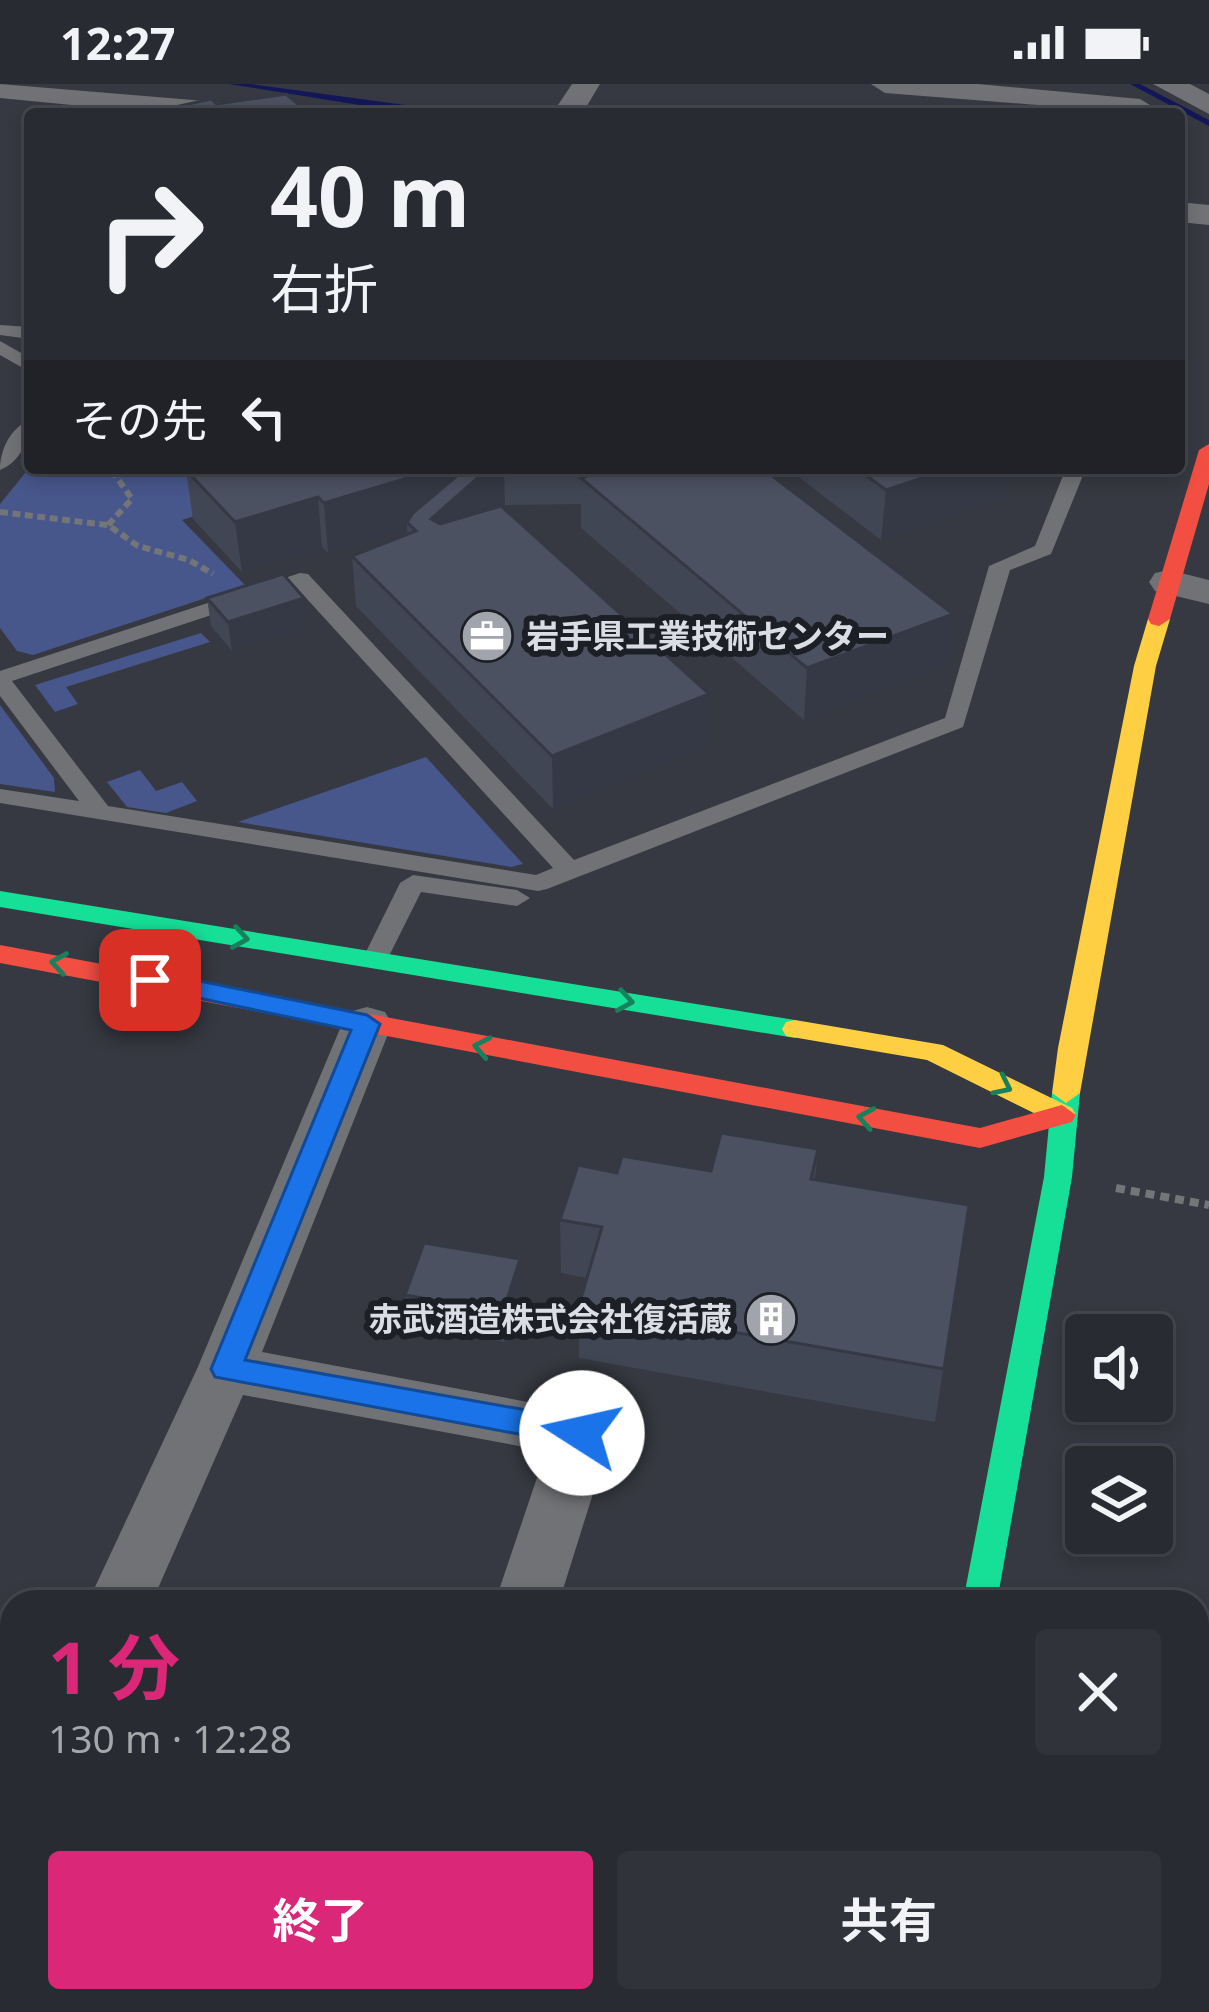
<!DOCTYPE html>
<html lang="ja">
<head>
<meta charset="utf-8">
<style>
  body { margin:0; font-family:"Noto Sans","Noto Sans JP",sans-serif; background:#303339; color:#f1f3f6; height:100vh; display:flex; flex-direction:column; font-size:45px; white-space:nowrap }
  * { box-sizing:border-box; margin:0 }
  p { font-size:39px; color:#a5a7ab }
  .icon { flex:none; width:66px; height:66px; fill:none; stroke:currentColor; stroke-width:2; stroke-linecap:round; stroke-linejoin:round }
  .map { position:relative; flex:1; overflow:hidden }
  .details { position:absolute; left:0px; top:1506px; width:1209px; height:423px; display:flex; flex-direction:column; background:#282b31; border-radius:36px 36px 0 0; box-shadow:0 6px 18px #0003,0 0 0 3px #44474d }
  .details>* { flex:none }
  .top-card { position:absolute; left:24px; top:24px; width:1161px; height:366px; border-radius:12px; box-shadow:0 6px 18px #0003,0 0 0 3px #44474d; background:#282b31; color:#f1f3f6; overflow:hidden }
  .buttons { position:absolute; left:1065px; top:1230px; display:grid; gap:24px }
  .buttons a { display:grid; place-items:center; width:108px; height:108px; border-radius:12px; background:#282b31; box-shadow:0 6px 18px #0003,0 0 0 3px #44474d; font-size:60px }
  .pin { position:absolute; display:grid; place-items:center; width:102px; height:102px; color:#fff; margin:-51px; border-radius:24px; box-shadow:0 6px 18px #0006 }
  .me { position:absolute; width:132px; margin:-66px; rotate:280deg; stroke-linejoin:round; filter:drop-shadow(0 0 9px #0008) }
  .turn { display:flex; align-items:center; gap:42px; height:252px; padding:0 48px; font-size:54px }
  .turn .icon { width:156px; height:156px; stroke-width:2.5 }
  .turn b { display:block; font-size:84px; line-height:102px }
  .then { display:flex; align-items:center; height:114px; padding:0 48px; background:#0003; gap:24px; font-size:45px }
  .round { display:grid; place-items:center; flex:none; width:126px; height:126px; border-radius:12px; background:#303339 }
  .summary { display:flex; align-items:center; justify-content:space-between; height:204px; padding:0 48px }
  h1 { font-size:72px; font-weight:700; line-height:90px; color:#db2777 }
  .button { display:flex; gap:24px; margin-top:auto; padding:24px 48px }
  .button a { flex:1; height:138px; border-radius:12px; background:#db2777; color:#fff; font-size:48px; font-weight:700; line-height:138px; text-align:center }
  .button a+a { background:#303339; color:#f1f3f6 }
  .status { display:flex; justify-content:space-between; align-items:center; height:84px; padding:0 60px; background:#282b31; direction:ltr }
  .status svg { height:33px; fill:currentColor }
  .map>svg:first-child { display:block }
  .green { fill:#47568b }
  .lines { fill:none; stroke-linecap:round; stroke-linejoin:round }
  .stream { fill:#131759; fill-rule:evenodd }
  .path-far1 { stroke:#737579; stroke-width:6; stroke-dasharray:8 4.5; stroke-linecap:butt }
  .path { stroke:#737579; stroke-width:8; stroke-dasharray:9 6; stroke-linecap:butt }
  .lane { fill:#717276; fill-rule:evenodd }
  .street { fill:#717276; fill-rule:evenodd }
  .fast { fill:#16e098; fill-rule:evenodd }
  .slow { fill:#ffcf43; fill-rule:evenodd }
  .jam { fill:#f24e42; fill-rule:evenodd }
  .wall { fill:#414654 }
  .shaded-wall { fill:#353945 }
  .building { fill:#4c5162; stroke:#353945; stroke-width:3 }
  .oneway { stroke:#19805e }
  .route { fill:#1a73e8; stroke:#114b97; stroke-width:3 }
  .labels { text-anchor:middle; stroke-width:12; stroke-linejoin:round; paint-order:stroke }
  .poi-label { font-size:33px; font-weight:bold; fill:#dadde6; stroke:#1c1f25; text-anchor:start }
</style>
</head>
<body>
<div class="status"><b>12:27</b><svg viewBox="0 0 49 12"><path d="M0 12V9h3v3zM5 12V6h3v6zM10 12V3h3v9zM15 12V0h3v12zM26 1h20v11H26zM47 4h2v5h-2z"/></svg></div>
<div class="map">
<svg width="1209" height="1928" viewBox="0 0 1209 1928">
  <rect width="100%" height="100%" fill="#363941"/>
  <!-- green -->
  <path class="green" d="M30 383 254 384 275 406 182 436 245 501 33 571 17 567 0 544V420Z
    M201 549 210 558 66 603 78 620 55 628 35 601Z
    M0 621 54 694 55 708 0 700Z
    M426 673 523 780 511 783 238 738Z
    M140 686 156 707 182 698 197 717 166 729 127 723 107 698Z"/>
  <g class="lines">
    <!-- stream -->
    <path class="stream" d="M229 0H251L405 21 415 30Z
      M1130 0H1140L1209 36V42Z"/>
    <!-- path-far1 -->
    <path class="path-far1" d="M0 428 108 441 138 462 189 476 213 490
      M108 441 132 415 110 384"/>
    <!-- path -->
    <path class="path" d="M1116 1104 1209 1121"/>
    <!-- lane -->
    <path class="lane" d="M0 241 30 243V255L0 251Z
      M0 257 30 274V288L0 271Z
      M30 336C30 356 20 378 0 386 0 366 10 344 30 336Z
      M1066 384H1086L1051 470 1010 486 963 643 547 805 538 807 0 719V705L79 717 0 612V587L300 489 308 490 574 776 945 634 989 482 1035 462ZM296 503 553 784 536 791 108 722 12 597Z
      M413 791 517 806 530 814 517 822 421 808 384 882H366L362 876 400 799Z"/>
    <!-- street -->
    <path class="street" d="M0 0 253 21 268 30H164L0 14Z
      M572 0H600L582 30H552Z
      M871 0H978L1140 15 1155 24 1151 30 885 9Z
      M1153 0H1190L1209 10V30Z
      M1179 118 1209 121V141L1179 138Z
      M1169 486 1209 496V520L1155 507 1149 498 1155 489Z
      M367 923 385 928 392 940 262 1268 603 1332 612 1349 559 1518H495L546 1367 243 1311 152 1518H88L197 1285 342 940 349 928Z
      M12 1725V1812L0 1817V1730Z
      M363 1917H435L433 1928H359Z
      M871 1917H943L942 1928H868Z"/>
    <!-- fast -->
    <path class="fast" d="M0 807 795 936 808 945 795 954 0 823Z
      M1066 999 1080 1009 1072 1093 997 1518H963L1044 1093 1052 1009Z"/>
    <!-- slow -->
    <path class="slow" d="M1159 528 1170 535 1156 582 1080 1009 1066 1019 1052 1009 1058 964 1134 582 1148 535Z
      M795 936 943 961 1072 1024 1076 1031 1062 1041 1052 1038 927 976 786 952 782 945 786 938Z"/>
    <!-- jam -->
    <path class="jam" d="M1209 360V400L1170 535 1159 542 1151 540 1148 535 1199 366Z
      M0 861 980 1044 1062 1021 1076 1031 1072 1038 980 1064 0 879Z"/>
  </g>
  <!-- wall -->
  <path class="wall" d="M193 384H762L953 530 947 581 804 636 581 444V420L505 421 502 423 707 662 553 725 356 522 352 472 408 450 407 445 328 469 322 463 242 488 193 435 186 386Z
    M801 384H1009L1005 413 881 456 800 394Z
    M207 514 307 543 232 567 211 542Z
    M818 1065 815 1096 969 1121 935 1338 579 1274V1221L587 1194 561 1189 560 1136 617 1089 711 1087Z
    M521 1205 504 1258 408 1241 405 1211Z
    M579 1917H844L842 1928H580Z"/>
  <!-- shaded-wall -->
  <path class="shaded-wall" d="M441 384H504L505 421 434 485 431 437 407 438V445L328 469 324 419Z
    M952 384H1009L1005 413 881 456 886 406Z
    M318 413 322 463 242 488 235 438Z
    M304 514 307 543 232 567 228 538Z
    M953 530 947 581 804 636 807 584Z
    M709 610 707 662 553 725 552 672Z
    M520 1175 521 1205 504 1258 503 1228Z"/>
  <!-- building -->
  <path class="building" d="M286 10 310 30H177L170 24 211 15 217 20Z
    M437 26 443 30H414Z
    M193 384H441L324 419 318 413 235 438 186 386Z
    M466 384H489L431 435 440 440 501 422 709 610 552 672 352 472 416 447 407 438 413 429Z
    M595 384H762L953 530 807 584 581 394 593 390 588 386Z
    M856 384H952L886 406Z
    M283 490 304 514 228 538 207 514Z
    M721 1049 818 1065 811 1095 969 1121 944 1285 579 1221 602 1143 560 1136 578 1081 617 1089 622 1072 711 1087Z
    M424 1159 520 1175 503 1228 405 1211Z
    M585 1917H842L840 1928H626Z"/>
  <!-- one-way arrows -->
  <defs><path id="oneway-chevron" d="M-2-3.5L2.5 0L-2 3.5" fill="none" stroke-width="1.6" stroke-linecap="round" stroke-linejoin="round" transform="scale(3)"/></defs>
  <g class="oneway">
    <use href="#oneway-chevron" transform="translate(240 854) rotate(9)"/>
    <use href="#oneway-chevron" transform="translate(59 879) rotate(-171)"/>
    <use href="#oneway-chevron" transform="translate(625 917) rotate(9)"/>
    <use href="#oneway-chevron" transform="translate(482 963) rotate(-169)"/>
    <use href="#oneway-chevron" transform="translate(1003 1002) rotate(26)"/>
    <use href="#oneway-chevron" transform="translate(866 1034) rotate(-170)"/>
  </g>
  <!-- route -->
  <path class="route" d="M150 887 367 931 380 940 245 1276 582 1336 593 1340 598 1349 593 1358 582 1362 215 1293 211 1285 351 946 141 902 137 896Z"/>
  <!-- icons -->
  <defs>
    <g id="office-disc" transform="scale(2.7)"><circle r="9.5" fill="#a1a4ac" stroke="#1c1f25"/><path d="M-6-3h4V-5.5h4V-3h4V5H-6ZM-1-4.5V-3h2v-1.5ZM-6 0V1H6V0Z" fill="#fff"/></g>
    <g id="building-disc" transform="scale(2.7)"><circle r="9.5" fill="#a1a4ac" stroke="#1c1f25"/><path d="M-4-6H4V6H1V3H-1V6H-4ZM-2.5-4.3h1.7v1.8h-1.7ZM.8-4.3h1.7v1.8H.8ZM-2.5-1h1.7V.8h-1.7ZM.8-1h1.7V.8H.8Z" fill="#fff"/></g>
  </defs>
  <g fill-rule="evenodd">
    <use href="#office-disc" x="487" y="552"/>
    <use href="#building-disc" x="771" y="1235"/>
  </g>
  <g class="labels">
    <!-- poi labels -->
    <g class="poi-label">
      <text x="526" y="564">岩手県工業技術センター</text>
      <text x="732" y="1247" text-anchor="end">赤武酒造株式会社復活蔵</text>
    </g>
  </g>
</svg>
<div class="buttons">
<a><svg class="icon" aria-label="sound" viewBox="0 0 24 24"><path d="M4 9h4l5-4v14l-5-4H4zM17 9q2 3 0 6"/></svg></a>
<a><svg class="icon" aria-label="layers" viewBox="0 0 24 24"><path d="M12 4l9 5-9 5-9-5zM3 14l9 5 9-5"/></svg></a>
</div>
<div class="pin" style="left:150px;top:896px;background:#d93025"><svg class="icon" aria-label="arrive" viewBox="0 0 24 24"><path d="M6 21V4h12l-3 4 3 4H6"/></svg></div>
<svg class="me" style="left:582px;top:1349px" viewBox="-20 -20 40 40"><circle r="19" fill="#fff"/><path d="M0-13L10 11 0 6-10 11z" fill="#1a73e8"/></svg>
<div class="top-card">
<div class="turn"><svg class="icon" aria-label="right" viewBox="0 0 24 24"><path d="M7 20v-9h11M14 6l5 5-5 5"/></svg><div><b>40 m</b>右折</div></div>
<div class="then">その先<svg class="icon" aria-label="left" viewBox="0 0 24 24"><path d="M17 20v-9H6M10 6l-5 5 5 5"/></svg></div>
</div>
<section class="details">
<div class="summary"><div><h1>1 分</h1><p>130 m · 12:28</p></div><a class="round"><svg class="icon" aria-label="close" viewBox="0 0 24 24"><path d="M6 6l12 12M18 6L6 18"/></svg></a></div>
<div class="button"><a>終了</a><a>共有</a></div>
</section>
</div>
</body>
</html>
